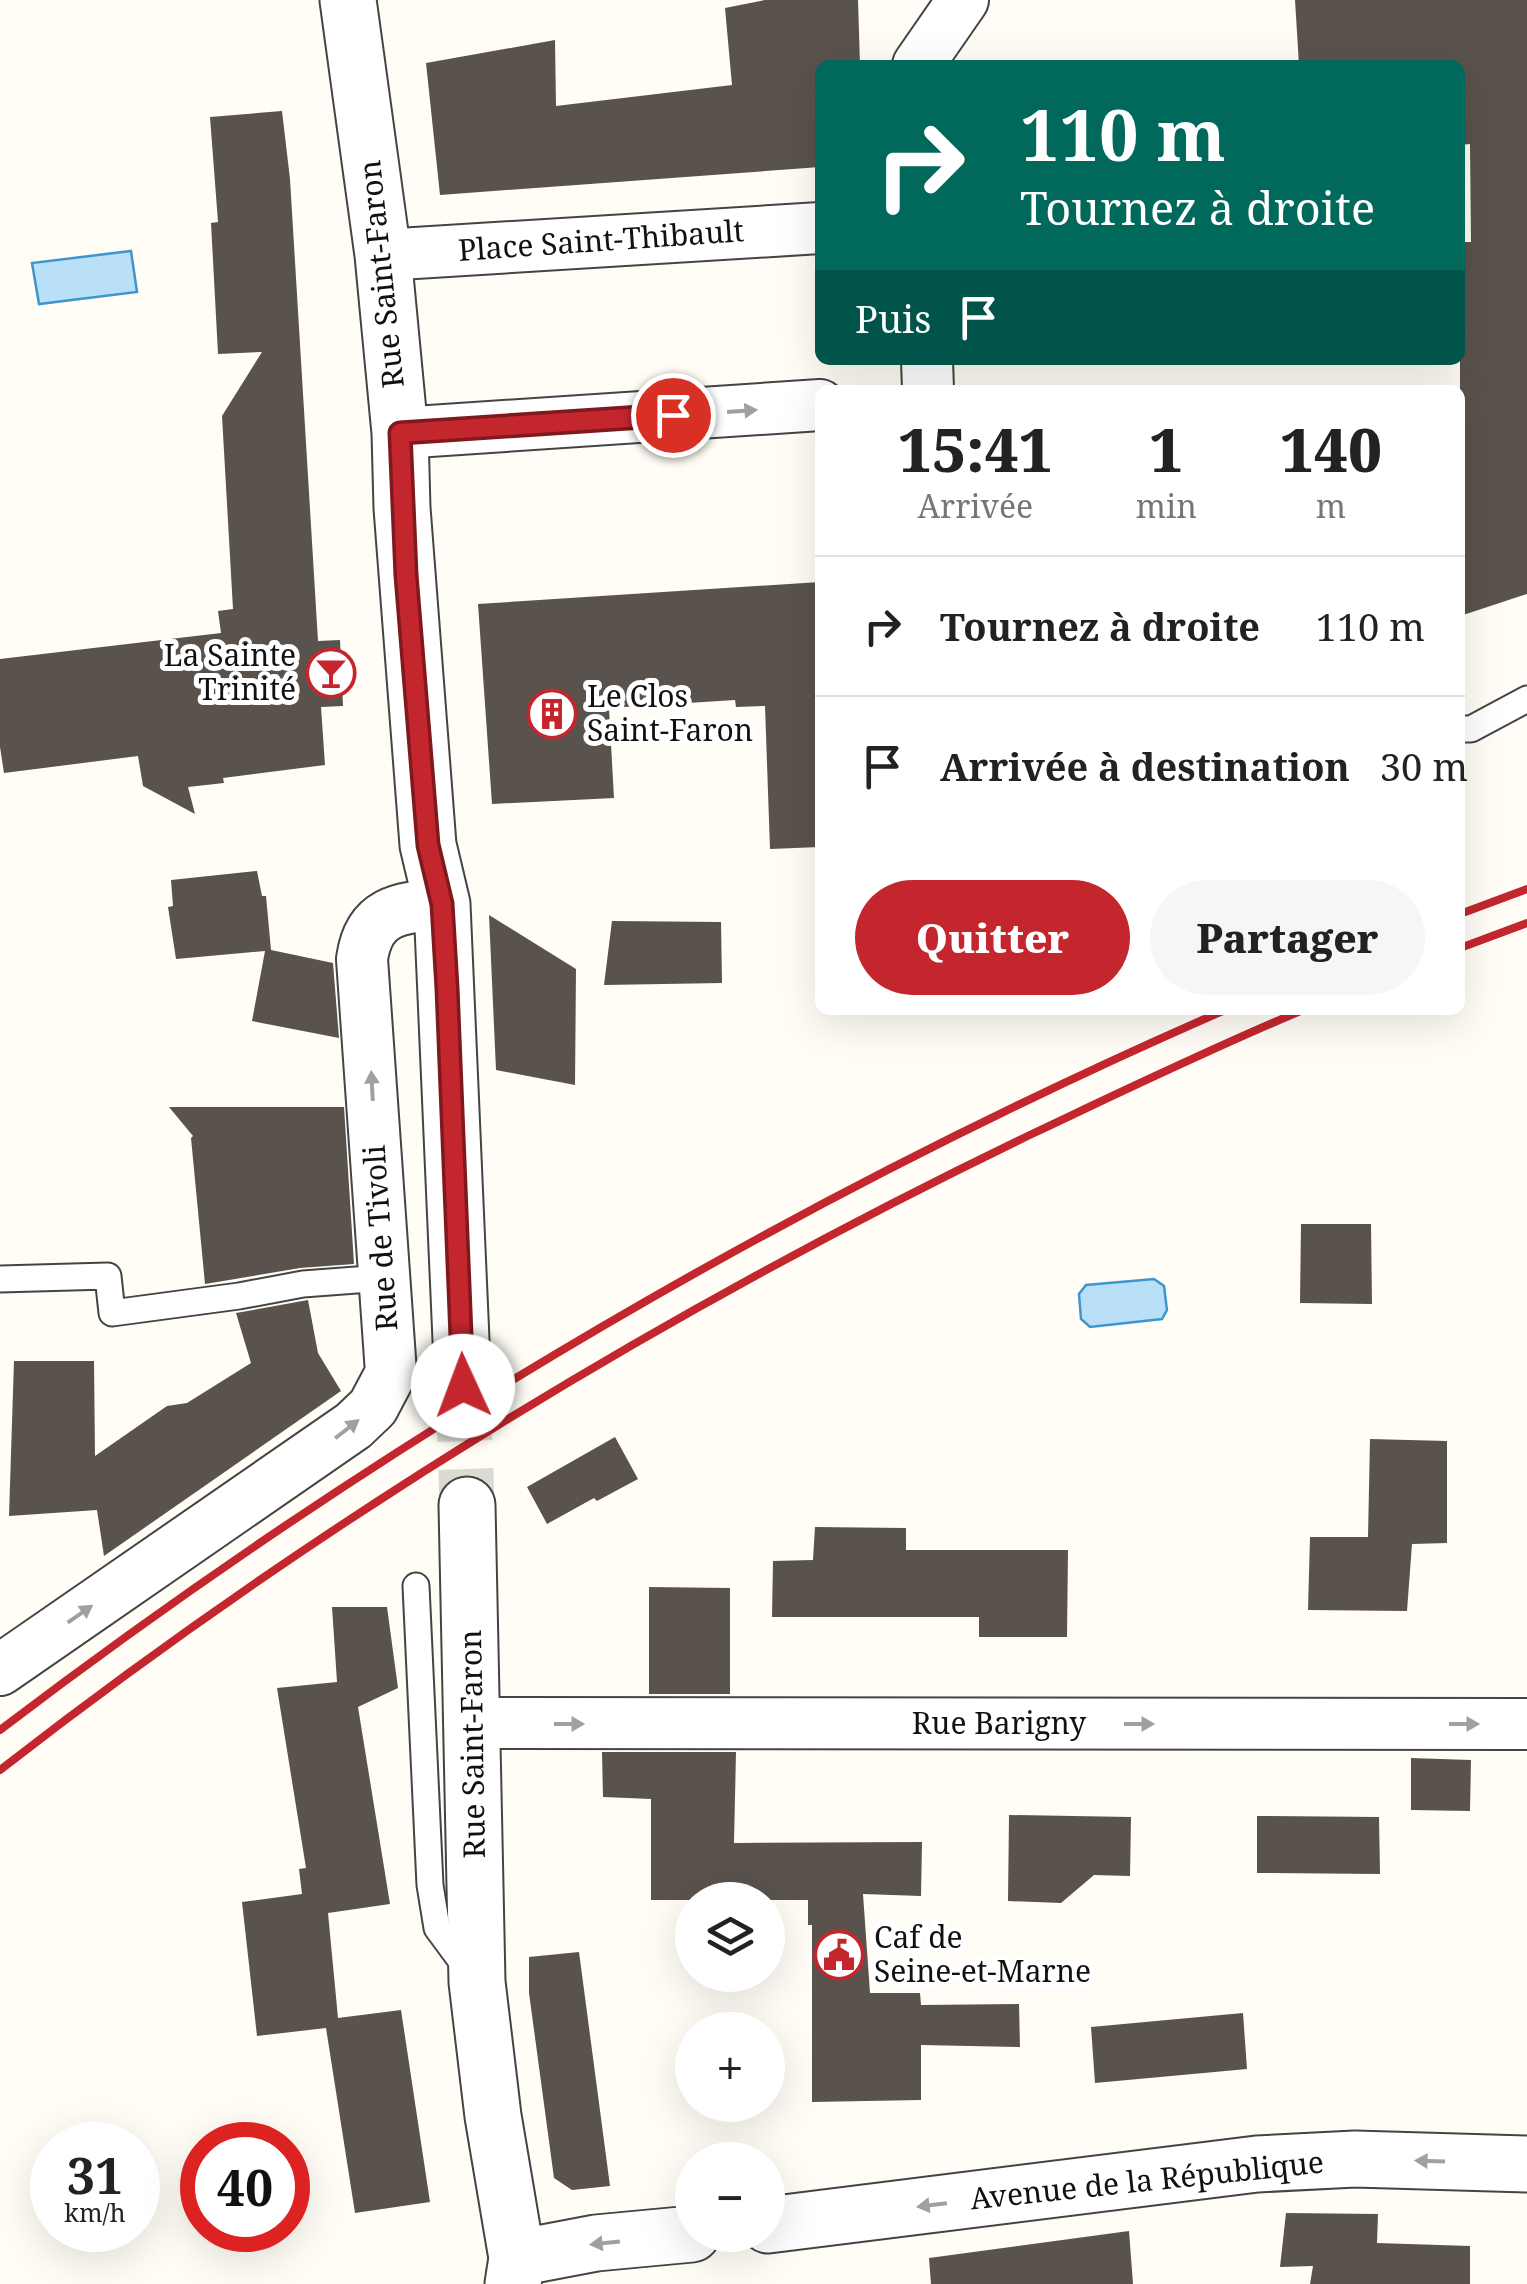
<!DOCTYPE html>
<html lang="fr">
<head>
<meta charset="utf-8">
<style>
  body { margin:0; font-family:"Noto Serif",serif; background:#f6f6f6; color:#222; height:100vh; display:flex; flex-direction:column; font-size:38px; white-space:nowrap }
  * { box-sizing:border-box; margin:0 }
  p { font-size:32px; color:#767676 }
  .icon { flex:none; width:55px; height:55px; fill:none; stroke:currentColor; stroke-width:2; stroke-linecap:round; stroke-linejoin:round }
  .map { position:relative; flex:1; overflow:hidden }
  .sheet { position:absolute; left:815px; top:385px; width:650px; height:630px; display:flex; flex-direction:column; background:#fff; border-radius:15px; box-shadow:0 10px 40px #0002 }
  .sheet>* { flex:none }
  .guide { position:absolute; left:815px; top:60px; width:650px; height:305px; border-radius:15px; box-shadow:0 10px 40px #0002; background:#00695c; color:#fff; overflow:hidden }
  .tools { position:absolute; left:675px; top:1882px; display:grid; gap:20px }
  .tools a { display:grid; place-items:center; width:110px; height:110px; border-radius:50%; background:#fff; box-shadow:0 10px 40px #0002; font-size:50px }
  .speed { position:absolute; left:30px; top:2122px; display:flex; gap:20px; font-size:50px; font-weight:700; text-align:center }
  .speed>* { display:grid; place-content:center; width:130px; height:130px; border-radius:50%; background:#fff; box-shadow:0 10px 40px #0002; line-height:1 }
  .speed small { font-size:25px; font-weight:400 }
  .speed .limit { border:15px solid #d22; background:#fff; color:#111 }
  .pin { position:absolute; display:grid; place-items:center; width:85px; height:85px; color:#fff; margin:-42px; border:5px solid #fff; border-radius:50%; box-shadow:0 2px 10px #0007 }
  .me { position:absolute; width:110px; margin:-55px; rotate:358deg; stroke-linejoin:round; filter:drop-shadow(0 0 8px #0008) }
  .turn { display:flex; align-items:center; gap:35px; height:210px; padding:0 40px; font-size:45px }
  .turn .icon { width:130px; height:130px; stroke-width:2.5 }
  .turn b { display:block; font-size:70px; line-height:85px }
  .then { display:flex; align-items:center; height:95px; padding:0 40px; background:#0003; gap:20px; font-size:38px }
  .eta { display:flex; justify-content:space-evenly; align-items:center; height:170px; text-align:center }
  .eta b { font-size:60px; font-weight:800; line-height:70px }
  .primary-button { display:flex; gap:20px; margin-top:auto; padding:20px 40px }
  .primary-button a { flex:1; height:115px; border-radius:60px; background:#c4262e; color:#fff; font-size:40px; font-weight:800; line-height:115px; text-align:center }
  .primary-button a+a { background:#f6f6f6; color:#222 }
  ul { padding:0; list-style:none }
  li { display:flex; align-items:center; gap:30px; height:140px; padding:0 40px; border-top:2px solid #e0e0e0 }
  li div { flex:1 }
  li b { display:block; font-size:38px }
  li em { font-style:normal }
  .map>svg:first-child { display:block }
  .water { fill:#b9e0f7; stroke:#3f96cf; stroke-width:2.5 }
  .building { fill:#5a524d }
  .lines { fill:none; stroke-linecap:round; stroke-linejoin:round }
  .tertiary-tunnel { stroke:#dbdad3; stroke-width:55; stroke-dasharray:55 28; stroke-linecap:butt }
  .service-casing { stroke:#444; stroke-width:29 }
  .minor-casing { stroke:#444; stroke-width:54 }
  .tertiary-casing { stroke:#444; stroke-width:59 }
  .service { stroke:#fff; stroke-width:25 }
  .minor { stroke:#fff; stroke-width:50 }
  .tertiary { stroke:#fff; stroke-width:55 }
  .rail { stroke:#c4262e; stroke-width:8 }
  .oneway { fill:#a0a0a0 }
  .route-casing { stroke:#7f191e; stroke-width:25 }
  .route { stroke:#c4262e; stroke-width:18 }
  .labels { text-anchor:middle; stroke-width:10; stroke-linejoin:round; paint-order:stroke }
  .street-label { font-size:30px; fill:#111; stroke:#fff }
  .poi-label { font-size:30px; fill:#111; stroke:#fff; text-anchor:start }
</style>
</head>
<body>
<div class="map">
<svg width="1527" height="2284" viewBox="0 0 1527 2284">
  <rect width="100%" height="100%" fill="#fffdf5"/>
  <!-- water -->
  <path class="water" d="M131 251 137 292 39 304 32 263Z
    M1154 1279 1164 1286 1167 1310 1162 1319 1090 1327 1081 1319 1079 1294 1086 1285Z"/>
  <!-- building -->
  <path class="building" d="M765 0H858L860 65H820V167L440 195 426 63 555 40 556 106 732 85 725 8Z
    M1295 0H1527V594L1460 616V242H1471L1470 144 1460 145V65H1299Z
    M282 111 290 179 318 641 340 640 343 706 321 707 325 765 223 778 224 783 188 787 195 814 143 786 138 756 4 773 0 747V659L221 633 218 611 233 609 222 416 262 352 218 354 211 223 218 222 210 117Z
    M820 582V847L770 849 765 706 736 707 735 700 609 708 614 798 492 804 478 604Z
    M257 871 262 896H266L271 950 333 963 339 1038 252 1021 265 951 176 959 168 907 173 906 171 880Z
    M489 915 576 969 575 1085 496 1070Z
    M612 921 721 922 722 983 604 985Z
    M169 1107H344L354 1264 300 1268 205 1284 191 1138 193 1136Z
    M1301 1224H1371L1372 1304 1300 1303Z
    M308 1300 318 1353 341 1391 104 1556 97 1510 9 1516 14 1361H94L95 1456 167 1406 187 1403 251 1363 236 1313Z
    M615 1437 638 1479 597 1501 594 1498 547 1524 527 1487Z
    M1370 1439 1447 1441V1543L1412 1544 1407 1611 1308 1610 1310 1537H1368Z
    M815 1527 906 1528V1550H1068L1067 1637H979V1617H772L773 1561 813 1560Z
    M649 1587 730 1588V1694H649Z
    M332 1607H387L398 1688 358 1707 390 1904 328 1913 338 2018 401 2010 430 2202 355 2213 326 2028 257 2036 242 1902 302 1894 299 1869 306 1868 277 1688 337 1682Z
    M602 1752H736L734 1843 922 1842 921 1896 863 1894 870 1993H920L921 2005 1019 2004 1020 2047 921 2045V2100L812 2102V1925H808V1900H651V1799L603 1797Z
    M1411 1758 1471 1760 1470 1811 1411 1810Z
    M1009 1815 1131 1817 1130 1876 1094 1875 1061 1903 1008 1901Z
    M1257 1816 1379 1817 1380 1874 1257 1873Z
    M579 1952 610 2186 572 2190 554 2178 529 1993V1957Z
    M1243 2013 1247 2069 1095 2083 1091 2027Z
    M1286 2213 1378 2214 1377 2243 1470 2246V2284H1310L1313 2266 1280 2267Z
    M1129 2231 1133 2284H931L929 2258Z"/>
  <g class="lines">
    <!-- tertiary-tunnel -->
    <path class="tertiary-tunnel" d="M463 1386 467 1505"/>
    <!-- service casing -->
    <g class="service-casing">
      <path id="service" d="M1460 729H1471L1527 699
        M0 1279 108 1276 112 1313 239 1296 303 1284 383 1278
        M416 1586 430 1885 437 1928 468 1970"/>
    </g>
    <!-- minor casing -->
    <g class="minor-casing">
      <path id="minor" d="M918 65 963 0
        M383 255 820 228
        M927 360 928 390
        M400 433 820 405
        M0 1670 353 1426 373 1407 391 1373 362 959C369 910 399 908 442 904
        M471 1723 1527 1724"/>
    </g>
    <!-- tertiary casing -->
    <g class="tertiary-casing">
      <path id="tertiary" d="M348 0 383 255 400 433 402 508 428 845 442 904 463 1386
        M467 1505 477 1982 493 2116 517 2258 513 2284
        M768 2225 1257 2164 1355 2159 1527 2164
        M517 2258 596 2243 692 2234"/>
    </g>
    <!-- service -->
    <use href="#service" class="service"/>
    <!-- minor -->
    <use href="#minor" class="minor"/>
    <!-- tertiary -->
    <use href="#tertiary" class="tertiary"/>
    <!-- rail -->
    <path class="rail" d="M1460 914 1527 889
      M1460 948 1527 923
      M0 1730C381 1440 787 1201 1225 1010
      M0 1770C320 1521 668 1309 1034 1133 1123 1091 1212 1048 1303 1010"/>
  </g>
  <!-- one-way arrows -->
  <defs><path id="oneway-solid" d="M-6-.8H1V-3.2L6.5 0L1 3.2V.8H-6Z" transform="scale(2.5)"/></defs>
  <g class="oneway">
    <use href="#oneway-solid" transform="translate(742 411) rotate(-4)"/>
    <use href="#oneway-solid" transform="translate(372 1086) rotate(-93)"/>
    <use href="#oneway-solid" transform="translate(347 1429) rotate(-38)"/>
    <use href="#oneway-solid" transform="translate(80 1614) rotate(-35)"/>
    <use href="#oneway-solid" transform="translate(569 1724)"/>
    <use href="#oneway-solid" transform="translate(1139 1724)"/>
    <use href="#oneway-solid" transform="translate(1464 1724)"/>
    <use href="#oneway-solid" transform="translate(1430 2161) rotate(-178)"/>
    <use href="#oneway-solid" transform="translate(932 2205) rotate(173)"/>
    <use href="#oneway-solid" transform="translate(605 2243) rotate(174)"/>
  </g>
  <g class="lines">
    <!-- route casing -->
    <g class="route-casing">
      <path id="route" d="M463 1386 447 988 442 904 428 845 406 575 400 433 673 415"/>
    </g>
    <!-- route -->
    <use href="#route" class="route"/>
  </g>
  <!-- icons -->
  <defs>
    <g id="bar-ring" transform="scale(2.5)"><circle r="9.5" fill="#fff" stroke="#c4262e" stroke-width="1.5"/><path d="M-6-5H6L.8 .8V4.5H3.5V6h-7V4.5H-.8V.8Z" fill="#c4262e"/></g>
    <g id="building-ring" transform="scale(2.5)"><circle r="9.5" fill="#fff" stroke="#c4262e" stroke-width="1.5"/><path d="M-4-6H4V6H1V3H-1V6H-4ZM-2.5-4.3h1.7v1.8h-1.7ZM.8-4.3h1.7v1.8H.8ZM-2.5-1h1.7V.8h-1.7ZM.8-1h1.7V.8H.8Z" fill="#c4262e"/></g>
    <g id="civic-ring" transform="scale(2.5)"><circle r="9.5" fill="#fff" stroke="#c4262e" stroke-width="1.5"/><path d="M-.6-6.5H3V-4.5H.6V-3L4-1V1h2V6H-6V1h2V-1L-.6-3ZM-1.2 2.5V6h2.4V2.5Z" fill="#c4262e"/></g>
  </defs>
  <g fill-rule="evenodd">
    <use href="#bar-ring" x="331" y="673"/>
    <use href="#building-ring" x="552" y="714"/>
    <use href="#civic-ring" x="839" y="1955"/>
  </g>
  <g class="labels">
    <!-- street labels -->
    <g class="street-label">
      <text transform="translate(601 241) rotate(-4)" y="10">Place Saint-Thibault</text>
      <text transform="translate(382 274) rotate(-96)" y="10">Rue Saint-Faron</text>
      <text transform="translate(381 1238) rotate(-94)" y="10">Rue de Tivoli</text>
      <text x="999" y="1734">Rue Barigny</text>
      <text transform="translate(473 1744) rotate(-91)" y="10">Rue Saint-Faron</text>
      <text transform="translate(1147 2181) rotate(-6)" y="10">Avenue de la République</text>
    </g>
    <!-- poi labels -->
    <g class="poi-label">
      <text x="296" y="666" text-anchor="end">La Sainte<tspan x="296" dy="34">Trinité</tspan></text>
      <text x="587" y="707">Le Clos<tspan x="587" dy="34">Saint-Faron</tspan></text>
      <text x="874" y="1948">Caf de<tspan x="874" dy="34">Seine-et-Marne</tspan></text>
    </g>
  </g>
</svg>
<div class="tools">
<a><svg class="icon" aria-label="layers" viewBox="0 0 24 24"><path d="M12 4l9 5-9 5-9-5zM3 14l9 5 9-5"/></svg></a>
<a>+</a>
<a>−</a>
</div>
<div class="speed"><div>31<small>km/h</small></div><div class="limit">40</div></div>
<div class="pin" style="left:673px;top:415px;background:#d93025"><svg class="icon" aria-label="arrive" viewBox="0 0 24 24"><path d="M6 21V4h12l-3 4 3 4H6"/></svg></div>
<svg class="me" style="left:463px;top:1386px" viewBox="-20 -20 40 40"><circle r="19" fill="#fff"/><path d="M0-13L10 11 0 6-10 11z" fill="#c4262e"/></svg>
<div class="guide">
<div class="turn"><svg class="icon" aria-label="right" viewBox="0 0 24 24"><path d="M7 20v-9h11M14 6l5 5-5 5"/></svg><div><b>110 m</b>Tournez à droite</div></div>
<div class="then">Puis<svg class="icon" aria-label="arrive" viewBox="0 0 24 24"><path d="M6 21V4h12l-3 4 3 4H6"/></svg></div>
</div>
<section class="sheet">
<div class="eta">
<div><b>15:41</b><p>Arrivée</p></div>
<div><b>1</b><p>min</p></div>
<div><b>140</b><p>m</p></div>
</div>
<ul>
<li><svg class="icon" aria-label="right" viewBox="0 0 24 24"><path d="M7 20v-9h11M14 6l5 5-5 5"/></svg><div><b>Tournez à droite</b></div><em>110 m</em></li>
<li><svg class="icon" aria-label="arrive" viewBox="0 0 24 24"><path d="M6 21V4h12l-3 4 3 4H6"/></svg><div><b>Arrivée à destination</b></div><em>30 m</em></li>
</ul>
<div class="primary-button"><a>Quitter</a><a>Partager</a></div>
</section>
</div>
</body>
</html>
